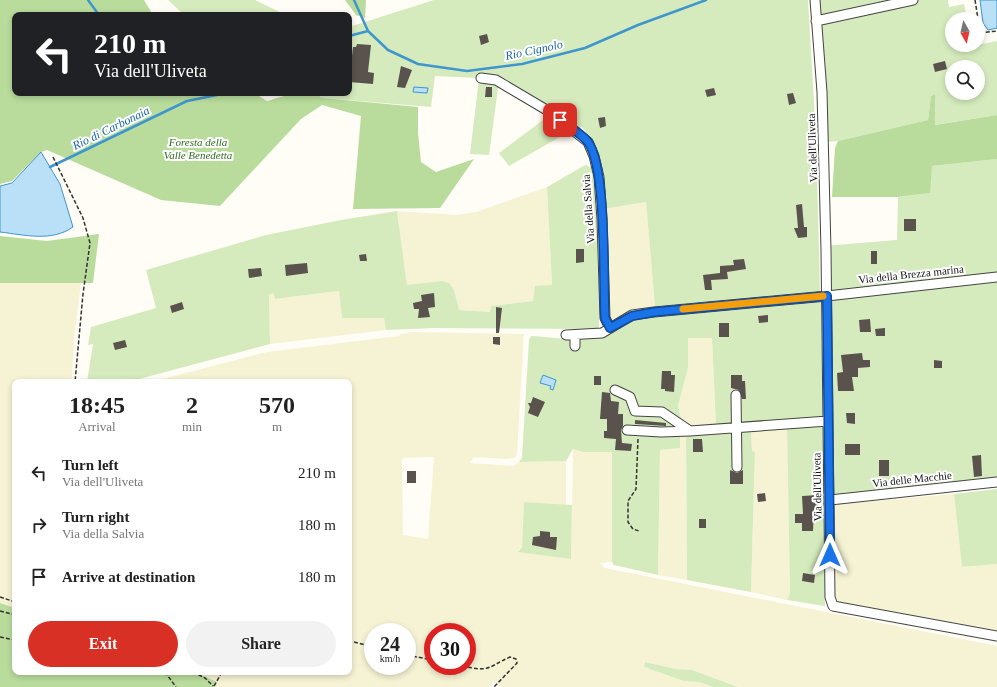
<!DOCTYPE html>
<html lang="en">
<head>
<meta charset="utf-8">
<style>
  body { margin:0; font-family:"Times New Roman",serif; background:#f2f2f2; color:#222; height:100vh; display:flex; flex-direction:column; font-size:15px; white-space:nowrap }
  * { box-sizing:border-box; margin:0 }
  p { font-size:13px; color:#767676 }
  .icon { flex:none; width:22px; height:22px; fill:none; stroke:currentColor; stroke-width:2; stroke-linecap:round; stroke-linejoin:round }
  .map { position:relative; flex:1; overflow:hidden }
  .details { position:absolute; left:12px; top:379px; width:340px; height:296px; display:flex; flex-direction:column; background:#fff; border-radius:8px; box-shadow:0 2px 6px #0003 }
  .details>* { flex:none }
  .hud { position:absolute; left:12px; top:12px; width:340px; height:84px; border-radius:8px; box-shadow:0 2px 6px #0003; background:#202124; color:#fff; overflow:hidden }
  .needle { width:26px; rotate:172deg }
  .controls { position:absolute; left:945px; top:12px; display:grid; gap:8px }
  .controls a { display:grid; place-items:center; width:40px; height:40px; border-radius:50%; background:#fff; box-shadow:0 2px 6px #0003; font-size:20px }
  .speed { position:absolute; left:364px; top:623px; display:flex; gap:8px; font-size:20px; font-weight:700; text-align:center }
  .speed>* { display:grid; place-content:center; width:52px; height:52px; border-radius:50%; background:#fff; box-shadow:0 2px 6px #0003; line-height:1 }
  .speed small { font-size:10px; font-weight:400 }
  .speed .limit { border:6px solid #d22; background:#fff; color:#111 }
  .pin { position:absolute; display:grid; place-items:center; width:34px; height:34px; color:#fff; margin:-17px; border-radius:8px; box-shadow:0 2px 6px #0006 }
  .me { position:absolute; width:44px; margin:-22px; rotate:0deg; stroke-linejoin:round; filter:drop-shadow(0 0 3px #0008) }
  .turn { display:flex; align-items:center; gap:14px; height:84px; padding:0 16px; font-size:18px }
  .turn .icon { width:52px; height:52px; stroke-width:2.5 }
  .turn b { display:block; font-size:28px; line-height:34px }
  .eta { display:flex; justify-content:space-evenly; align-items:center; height:68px; text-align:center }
  .eta b { font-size:24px; font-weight:800; line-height:28px }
  .button { display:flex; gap:8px; margin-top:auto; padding:8px 16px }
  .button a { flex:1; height:46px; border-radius:24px; background:#d93025; color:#fff; font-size:16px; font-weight:800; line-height:46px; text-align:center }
  .button a+a { background:#f2f2f2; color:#222 }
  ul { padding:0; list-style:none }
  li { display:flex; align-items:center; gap:12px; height:52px; padding:0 16px }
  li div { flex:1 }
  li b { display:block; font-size:15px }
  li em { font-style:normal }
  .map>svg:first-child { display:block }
  .farmland { fill:#f6f3d4; fill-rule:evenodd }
  .green { fill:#d5ebbd; fill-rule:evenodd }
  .forest { fill:#b9dc9c }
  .water { fill:#b9e0f7; stroke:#3f96cf }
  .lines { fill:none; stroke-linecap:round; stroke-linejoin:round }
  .stream { stroke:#3f96cf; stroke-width:2.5 }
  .building { fill:#5a524d }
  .minor-casing { stroke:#444; stroke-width:11 }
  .path { stroke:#333; stroke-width:1.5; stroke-dasharray:4 2; stroke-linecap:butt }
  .minor { stroke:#fff; stroke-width:9 }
  .route-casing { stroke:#114b97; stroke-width:10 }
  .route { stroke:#1a73e8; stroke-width:7 }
  .slow { stroke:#f59e0b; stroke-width:7 }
  .labels { text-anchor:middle; stroke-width:4; stroke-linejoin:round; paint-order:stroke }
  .park-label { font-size:11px; font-style:italic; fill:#2f6b1f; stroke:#fff }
  .street-label { font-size:11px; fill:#111; stroke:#fff }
  .water-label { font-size:12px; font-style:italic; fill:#1768a6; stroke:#fff }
</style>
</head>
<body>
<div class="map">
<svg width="997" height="687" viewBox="0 0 997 687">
  <rect width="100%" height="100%" fill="#fffdf5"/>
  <!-- farmland -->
  <path class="farmland" d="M547 187 552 285 547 286 533 301 492 306 491 312 458 310 454 290 442 281 407 286 397 211 456 215 476 212Z
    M646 202 655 307 633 309 622 317 609 319 604 209Z
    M0 283H81L74 339 72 382H15V608L0 603Z
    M339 291 342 318H384L386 330 270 344 269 295 273 293 275 299Z
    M413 332 524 334 517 454 515 458 506 459 474 457 470 463 513 466 519 462 566 461V505L524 502 522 547 518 551 571 559 573 449 583 452H612V562L600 563 605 568 997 646V687H738L692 670 676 669 645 662 644 667 684 681 699 682 713 687H500L501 686 493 682 489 687H215L217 682 195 672H349V382H151L267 352 399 336 400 334ZM434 457 428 539 403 535 402 458ZM373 632H407V666H373ZM433 632H467V666H433Z
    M688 338H712L716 427 696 429 681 418 678 406 688 368Z
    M787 428 790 594 787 600 751 592 755 452 752 451 751 430Z
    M686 434 687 580 658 575 660 450 680 435Z
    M954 494 962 567 997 564V633L832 601 833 508 837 504Z"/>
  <!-- green -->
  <path class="green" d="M168 0H255L286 15H184Z
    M434 0H808L816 137 820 292 657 309 655 307 646 202 604 209 591 139 582 127 572 130 509 166 499 153 551 114 507 89 498 88 489 155 470 154 479 78 435 76 431 107 323 98 316 93H349V27Z
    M818 0H948L949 7 964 4 967 19H952V45L973 46 997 41V115L934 125 935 94 931 96 928 120 838 141 827 142ZM952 67H978V93H952Z
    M997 159V480L835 497 830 495 824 246 897 240 898 197 929 193 932 166Z
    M585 165 591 167C601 218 599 275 599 327L597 329 435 328 386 330 384 318H342L339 291 275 299 273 293 269 295 270 344 128 382H87L93 344 88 345 91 327 156 308 146 270 266 235 341 220 397 211 407 285 442 281 449 283 454 290 459 310 490 312 491 306 533 301 535 286 552 285 547 187Z
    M817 301 821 303 823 420 716 427 712 338H688V368L678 406 681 418 696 429 680 435V448L660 450 658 575 614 565 612 562V452H583L573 449 566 461 519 462 522 458 529 340 531 336C550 337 579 342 597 337 614 333 623 319 644 315Z
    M822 425 824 428 825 606 787 600 790 594 787 428Z
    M751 430 752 451 755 452 751 592 687 580 686 434Z
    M997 489V564L962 567 954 494Z
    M524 502 572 505 571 559 518 552 522 547Z
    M645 662 676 669 692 670 738 687H713L699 682 684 681 644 667Z"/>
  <!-- forest -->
  <path class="forest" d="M0 0H144L153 15H15V93H254L267 101C285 96 306 87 323 98L418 107V133L421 162 436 172 474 159 440 208 353 209 361 116 322 105 301 119 220 206 161 200 47 150 41 152 12 181 0 184Z
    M345 0H366L365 18 356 15Z
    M935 94V125L997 115V159L932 166 930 193 897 197H832L835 148 838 141 928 120 931 96Z
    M99 234 93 283H0V236L47 241Z
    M0 603 15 608V672H195L217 682 215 687H0Z"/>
  <!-- water -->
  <path class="water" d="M980 0H997V28L988 30 983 23Z
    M414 87 428 88 427 93 413 92Z
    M41 152 60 184 73 227C52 242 25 235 0 232V186L12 183Z
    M543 375 556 380 553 390 550 389 551 386 540 383Z"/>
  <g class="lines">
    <!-- stream -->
    <path class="stream" d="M88 0 99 15
      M354 0 368 31 388 50 418 64 467 71 522 64 585 48 638 25 706 0
      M349 36 368 31
      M50 167 187 101 227 93"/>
  </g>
  <!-- building -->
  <path class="building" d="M487 34 489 42 481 45 479 36Z
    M357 44 371 45 368 72 374 73 373 84 349 82 353 47H356Z
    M945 61 947 69 935 72 933 64Z
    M401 66 412 70 405 88 397 87Z
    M486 87H492V97H485Z
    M714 88 716 95 707 97 705 90Z
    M793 93 796 103 789 105 787 94Z
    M605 117 606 126 600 128 598 118Z
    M802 204 804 227H807V237L798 238 794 228H798L796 205Z
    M904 219H916V231H904Z
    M576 249H584V262L576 263Z
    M871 251H877V264H871Z
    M366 254 367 261H360L359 255Z
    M744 259 746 269 727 272 728 279 711 280 712 290H705L703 275 720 273V266L734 265 733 260Z
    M307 263 308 273 286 276 285 265Z
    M261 268 262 276 249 278 248 269Z
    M434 293 435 307 428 308 430 317 418 318 419 309H414L413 303 422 301 421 295Z
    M182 302 184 309 172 313 170 306Z
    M496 307 502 308 499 333H496Z
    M768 315V322L759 323 758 316Z
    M870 319 871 332H860L859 320Z
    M719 323H729V337H719Z
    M885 328V336H876L875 329Z
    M493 337H500V345L493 344Z
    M125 340 127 347 115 350 113 343Z
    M862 353 863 360H870V367L858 368V377H852L854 391H838L837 373 843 372 841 355Z
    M934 360 942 361V368H934Z
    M662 371H671V375H675L674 392 665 391V389H661Z
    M731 375H742V381H745L746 399H742L739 390 731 388Z
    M594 376H601V385H594Z
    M602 392 610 393 611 401 619 402 618 414H623V426L621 430 622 443 632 444 631 451 615 450 616 439 604 438V431H607V419H600Z
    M533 397 545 402 538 417 528 413 530 407 528 403H531Z
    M846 413H855V424L847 423Z
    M635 420 666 423V426L635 424Z
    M693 439H702L703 452H693Z
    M845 444H860V455H845Z
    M981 455 982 476 974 477 972 456Z
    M879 460H889V476H879Z
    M730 470 737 473 743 470V484H730Z
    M407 471H416V483H407Z
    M765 493 766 501 758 502 757 494Z
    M819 495V508L814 509 813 531H802V523H795V514H803L802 496Z
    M699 519H706V528H699Z
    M540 531 550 532V537H557L556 550 532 545 533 537 540 536Z
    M803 573 815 575 814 583 802 581Z"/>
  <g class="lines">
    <!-- minor casing -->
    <g class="minor-casing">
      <path id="minor" d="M815 0 822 92 826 250 830 597 833 606 997 636
        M816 21 913 0
        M481 78 496 80 550 112 588 142 594 156 599 177 602 219 605 318 610 328
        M566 335 602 333 632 315 654 312 827 296 997 277
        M575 346V335
        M615 390 630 397 635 411 662 412 690 431 828 421
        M736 395 737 467
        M627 430 661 432 690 431
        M830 500 997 482"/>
    </g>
    <!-- path -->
    <path class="path" d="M975 0 978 19
      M978 21 980 33 997 31
      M53 157 83 218 90 243 83 294 75 382
      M638 439 636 489 628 501V522L633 529 639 531
      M0 597 15 602
      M0 611 15 615
      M0 637 15 640
      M354 642 373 647
      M407 655 433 660
      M462 666C491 672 486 668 510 657L516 659 517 663 494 687
      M165 672 176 687
      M193 672 205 678 213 686
      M214 686 222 672"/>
    <!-- minor -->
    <use href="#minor" class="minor"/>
  </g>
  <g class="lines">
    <!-- route casing -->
    <g class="route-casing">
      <path id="route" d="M560 120C568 126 582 134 588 142 607 168 603 281 605 318L610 328 632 316 654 312 827 296 830 555"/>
    </g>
    <!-- route -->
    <use href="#route" class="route"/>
    <!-- slow -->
    <path class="slow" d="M683 309 823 296"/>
  </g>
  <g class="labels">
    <!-- park labels -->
    <g class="park-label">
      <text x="198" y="146">Foresta della<tspan x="198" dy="13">Valle Benedetta</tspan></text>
    </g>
    <!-- street labels -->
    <g class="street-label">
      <text transform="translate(812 148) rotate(-92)" y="4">Via dell'Uliveta</text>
      <text transform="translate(588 209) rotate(-94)" y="4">Via della Salvia</text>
      <text transform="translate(911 274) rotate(-6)" y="4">Via della Brezza marina</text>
      <text transform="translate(912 479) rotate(-6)" y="4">Via delle Macchie</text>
      <text transform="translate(817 487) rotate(-91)" y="4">Via dell'Uliveta</text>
    </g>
    <!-- water labels -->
    <g class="water-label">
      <text transform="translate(534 50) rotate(-12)" y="4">Rio Cignolo</text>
      <text transform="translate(111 128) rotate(-26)" y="4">Rio di Carbonaia</text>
    </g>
  </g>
</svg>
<div class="controls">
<a><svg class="needle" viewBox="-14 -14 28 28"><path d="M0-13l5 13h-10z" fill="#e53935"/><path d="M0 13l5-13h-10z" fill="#767676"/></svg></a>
<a><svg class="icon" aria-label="search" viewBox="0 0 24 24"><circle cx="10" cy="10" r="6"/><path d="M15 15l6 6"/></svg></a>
</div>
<div class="speed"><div>24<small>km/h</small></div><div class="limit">30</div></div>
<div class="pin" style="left:560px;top:120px;background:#d93025"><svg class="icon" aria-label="arrive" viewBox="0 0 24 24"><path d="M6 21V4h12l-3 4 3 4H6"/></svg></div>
<svg class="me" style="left:830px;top:555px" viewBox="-20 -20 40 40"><path d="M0-17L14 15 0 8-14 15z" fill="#1a73e8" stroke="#fff" stroke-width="4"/></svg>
<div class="hud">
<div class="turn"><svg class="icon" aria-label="left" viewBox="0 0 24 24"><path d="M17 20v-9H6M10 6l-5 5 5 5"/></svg><div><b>210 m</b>Via dell'Uliveta</div></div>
</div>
<section class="details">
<div class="eta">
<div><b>18:45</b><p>Arrival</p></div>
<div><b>2</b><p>min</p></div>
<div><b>570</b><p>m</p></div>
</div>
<ul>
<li><svg class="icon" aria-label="left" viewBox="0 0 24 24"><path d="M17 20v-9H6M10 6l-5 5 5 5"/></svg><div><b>Turn left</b><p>Via dell'Uliveta</p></div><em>210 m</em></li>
<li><svg class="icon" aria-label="right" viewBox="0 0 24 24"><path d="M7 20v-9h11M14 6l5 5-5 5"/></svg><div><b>Turn right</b><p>Via della Salvia</p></div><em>180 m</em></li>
<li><svg class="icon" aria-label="arrive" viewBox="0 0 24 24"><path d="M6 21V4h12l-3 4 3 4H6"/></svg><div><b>Arrive at destination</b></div><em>180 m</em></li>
</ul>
<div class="button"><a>Exit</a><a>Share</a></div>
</section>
</div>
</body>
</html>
